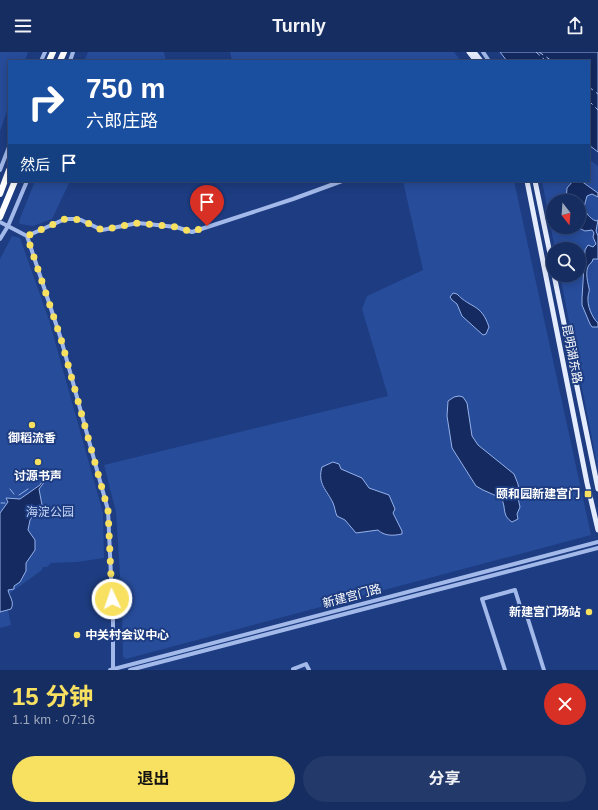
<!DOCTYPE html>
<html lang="zh">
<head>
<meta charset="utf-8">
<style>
  body { margin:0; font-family:Arial,"Noto Sans SC",sans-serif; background:#23396a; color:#f1f3f6; height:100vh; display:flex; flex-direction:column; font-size:15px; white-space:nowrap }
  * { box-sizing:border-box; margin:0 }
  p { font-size:13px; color:#9ea8bd }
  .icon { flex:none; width:22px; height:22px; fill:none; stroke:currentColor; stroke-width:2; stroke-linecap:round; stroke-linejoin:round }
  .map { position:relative; height:618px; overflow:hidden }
  .sheet { display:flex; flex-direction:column; background:#162d61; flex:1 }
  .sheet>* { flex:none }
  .guide { position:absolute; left:8px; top:8px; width:582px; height:122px; border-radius:0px; box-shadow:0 2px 10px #0003,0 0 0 1px #354976; background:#1a4fa0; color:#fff; overflow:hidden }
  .needle { width:26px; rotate:163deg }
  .fabs { position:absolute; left:546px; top:142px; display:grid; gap:8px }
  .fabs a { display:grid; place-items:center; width:40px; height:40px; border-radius:50%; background:#162d61; box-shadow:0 2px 10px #0003,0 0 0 1px #354976; font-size:20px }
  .pin { position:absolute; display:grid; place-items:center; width:34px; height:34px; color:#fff; margin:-41px -17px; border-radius:50% 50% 50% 0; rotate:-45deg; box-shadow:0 0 4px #0007 }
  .pin .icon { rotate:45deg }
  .me { position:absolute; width:44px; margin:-22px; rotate:357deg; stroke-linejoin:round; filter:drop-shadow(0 0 3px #0008) }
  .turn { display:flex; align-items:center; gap:14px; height:84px; padding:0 12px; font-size:18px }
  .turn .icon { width:52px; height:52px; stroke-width:2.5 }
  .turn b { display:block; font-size:28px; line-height:34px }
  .then { display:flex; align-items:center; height:38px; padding:0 12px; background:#0003; gap:8px; font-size:15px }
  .round { display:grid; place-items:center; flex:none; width:42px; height:42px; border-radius:21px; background:#23396a }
  .headline { display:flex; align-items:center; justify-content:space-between; height:68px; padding:0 12px }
  h1 { font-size:24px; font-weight:700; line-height:30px; color:#f8e061 }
  .action { display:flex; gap:8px; margin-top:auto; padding:8px 12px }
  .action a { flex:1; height:46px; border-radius:24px; background:#f8e061; color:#111; font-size:16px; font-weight:700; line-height:46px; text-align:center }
  .action a+a { background:#23396a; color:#f1f3f6 }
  header { display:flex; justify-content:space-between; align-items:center; height:52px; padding:0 12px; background:#162d61; font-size:18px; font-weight:700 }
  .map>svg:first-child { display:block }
  .green { fill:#274c9a; fill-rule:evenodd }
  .water { fill:#142a60; stroke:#96b2eb }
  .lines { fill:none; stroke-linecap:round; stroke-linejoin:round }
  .stream { stroke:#96b2eb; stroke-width:1 }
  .ferry { stroke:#aec4f1; stroke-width:1; stroke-dasharray:5 4; stroke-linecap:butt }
  .minor { stroke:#a2b9e9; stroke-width:4 }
  .major { stroke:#e5ecfe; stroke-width:5 }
  .highway { stroke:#fff; stroke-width:6 }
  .route { stroke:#f8e061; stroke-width:7; stroke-dasharray:0 12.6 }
  .poi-dot { fill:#f8e061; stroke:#1d3c81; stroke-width:1.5 }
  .labels { text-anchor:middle; stroke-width:4; stroke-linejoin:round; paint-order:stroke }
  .street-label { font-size:12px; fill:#fff; stroke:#1d3c81 }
  .poi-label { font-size:12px; font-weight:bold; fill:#fff; stroke:#1d3c81 }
  .park-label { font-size:12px; fill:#c7d6f7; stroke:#1d3c81 }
</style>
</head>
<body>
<header><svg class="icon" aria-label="menu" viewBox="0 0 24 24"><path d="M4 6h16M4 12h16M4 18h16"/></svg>Turnly<svg class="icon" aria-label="share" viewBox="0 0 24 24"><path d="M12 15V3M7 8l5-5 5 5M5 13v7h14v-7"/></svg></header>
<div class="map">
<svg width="598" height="618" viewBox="0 0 598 618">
  <rect width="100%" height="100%" fill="#1d3c81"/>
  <!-- green -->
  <path class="green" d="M0 0H28L25 9H9V53L0 79Z
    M88 0H164L166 9H84Z
    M230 0H454L461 9H232Z
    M589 107 598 114V417L560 223H579V197H555L542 129H589ZM553 149H579V175H553Z
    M35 129H70L52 167 33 174 20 172 19 169Z
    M403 129H514L591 483 126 607 123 605 122 554 116 460 104 413 388 344 362 257 367 244 423 218Z
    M12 184 20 186 49 268 103 461 104 506 77 510 51 511 47 515H43L42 518 9 542C12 547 16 555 8 558L11 573 0 576V207Z"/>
  <!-- water -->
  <path class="water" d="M500 0H598V100L589 93V9H507Z
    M573 129H581L598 141V145L592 142 587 144 584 155C586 161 589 166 596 169L598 168 596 179 598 184V207H593L592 210C584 215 587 228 589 236 590 239 588 242 588 245 587 253 592 266 598 271V275H592L590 272 582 253V246L585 198 588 193 593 195 596 192 593 185 594 181 592 178 585 179 577 175H579V149H566L567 136Z
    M453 241 457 242C471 257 481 251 489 275L486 282 483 283 462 264 457 252 452 248 450 245Z
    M459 344 463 345 467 351 472 384 478 393 514 422 518 432 519 438 518 446 520 455 517 462 518 467 512 470C501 463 507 456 501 446L483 438 476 434 452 396 447 364 448 349 454 345Z
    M333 410 339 412 341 417 362 426 369 436 389 443 395 457 393 461 402 479V482C393 484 384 484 378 478L356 481 345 468 337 464C335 460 335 455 333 451 327 438 317 432 322 415Z
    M43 428 45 429 39 437 42 453 39 458 35 461 30 468 28 478 35 488V498L26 511V519L20 530 14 534V537L8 538C9 544 15 550 11 557L0 560V461L8 450 6 446 20 447 40 433Z"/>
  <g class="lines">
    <!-- stream -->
    <path class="stream" d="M10 437 14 442
      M19 443 28 437
      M1 451H5"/>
    <!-- ferry -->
    <path class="ferry" d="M536 0 546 9
      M539 0 552 9
      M589 35 598 42
      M589 49 598 58"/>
    <!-- minor -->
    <path class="minor" d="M483 0 489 9
      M41 9 45 0
      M70 9 73 0
      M0 118 9 95
      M0 170 27 184 61 287 108 458 113 569V618
      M27 184 65 167H74L81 168 102 178 138 171 176 175 192 180 293 147 342 129
      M0 187 8 174 27 129
      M293 617 306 612 309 618
      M110 618 598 490
      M130 618 598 496
      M505 618 482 547 515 538 521 557 527 564 544 618"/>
    <!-- major -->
    <path class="major" d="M469 0 476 9
      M474 0 481 9
      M527 129 587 431 598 478
      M535 129 553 216
      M554 223 598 437"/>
    <!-- highway -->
    <path class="highway" d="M49 9 53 0
      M60 9 64 0
      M0 142 9 118
      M0 165 15 129"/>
  </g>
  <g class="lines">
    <!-- route -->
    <path class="route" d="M112 547 108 458 61 287 27 184 65 167H74L81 168 102 178 138 171 176 175 192 180 207 174"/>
  </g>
  <!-- markers -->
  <g class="poi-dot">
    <circle cx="32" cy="373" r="4"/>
    <circle cx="38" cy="410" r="4"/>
    <rect x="584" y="438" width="8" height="8" rx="2"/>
    <circle cx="589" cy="560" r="4"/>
    <circle cx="77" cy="583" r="4"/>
  </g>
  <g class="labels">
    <!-- street labels -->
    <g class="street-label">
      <text transform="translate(572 302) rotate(79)" y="4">昆明湖东路</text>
      <text transform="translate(352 544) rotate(-15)" y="4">新建宫门路</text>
    </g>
    <!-- poi labels -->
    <g class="poi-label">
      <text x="32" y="390">御稻流香</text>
      <text x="38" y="428">讨源书声</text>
      <text x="580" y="446" text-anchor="end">颐和园新建宫门</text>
      <text x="581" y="564" text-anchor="end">新建宫门场站</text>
      <text x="85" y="587" text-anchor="start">中关村会议中心</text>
    </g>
    <!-- park labels -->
    <g class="park-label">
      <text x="50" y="464">海淀公园</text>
    </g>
  </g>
</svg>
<div class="fabs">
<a><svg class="needle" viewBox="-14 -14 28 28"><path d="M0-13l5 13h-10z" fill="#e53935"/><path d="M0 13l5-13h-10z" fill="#9ea8bd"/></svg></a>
<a><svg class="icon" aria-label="search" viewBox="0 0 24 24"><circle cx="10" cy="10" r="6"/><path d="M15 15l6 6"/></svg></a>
</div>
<div class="pin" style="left:207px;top:174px;background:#d93025"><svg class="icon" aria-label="arrive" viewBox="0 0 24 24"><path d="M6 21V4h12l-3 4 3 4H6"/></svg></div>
<svg class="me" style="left:112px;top:547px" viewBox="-20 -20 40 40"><circle r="17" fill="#f8e061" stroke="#fff" stroke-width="3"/><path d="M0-11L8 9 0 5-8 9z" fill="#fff"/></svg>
<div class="guide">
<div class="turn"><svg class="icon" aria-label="right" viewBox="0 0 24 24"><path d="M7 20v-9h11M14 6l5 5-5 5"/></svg><div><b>750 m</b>六郎庄路</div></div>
<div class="then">然后<svg class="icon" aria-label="arrive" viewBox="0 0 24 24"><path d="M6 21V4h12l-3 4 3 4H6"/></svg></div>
</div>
</div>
<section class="sheet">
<div class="headline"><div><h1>15 分钟</h1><p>1.1 km · 07:16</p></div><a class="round" style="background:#d93025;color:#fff"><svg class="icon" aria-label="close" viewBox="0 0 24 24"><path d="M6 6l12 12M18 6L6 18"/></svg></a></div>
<div class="action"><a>退出</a><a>分享</a></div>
</section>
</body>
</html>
